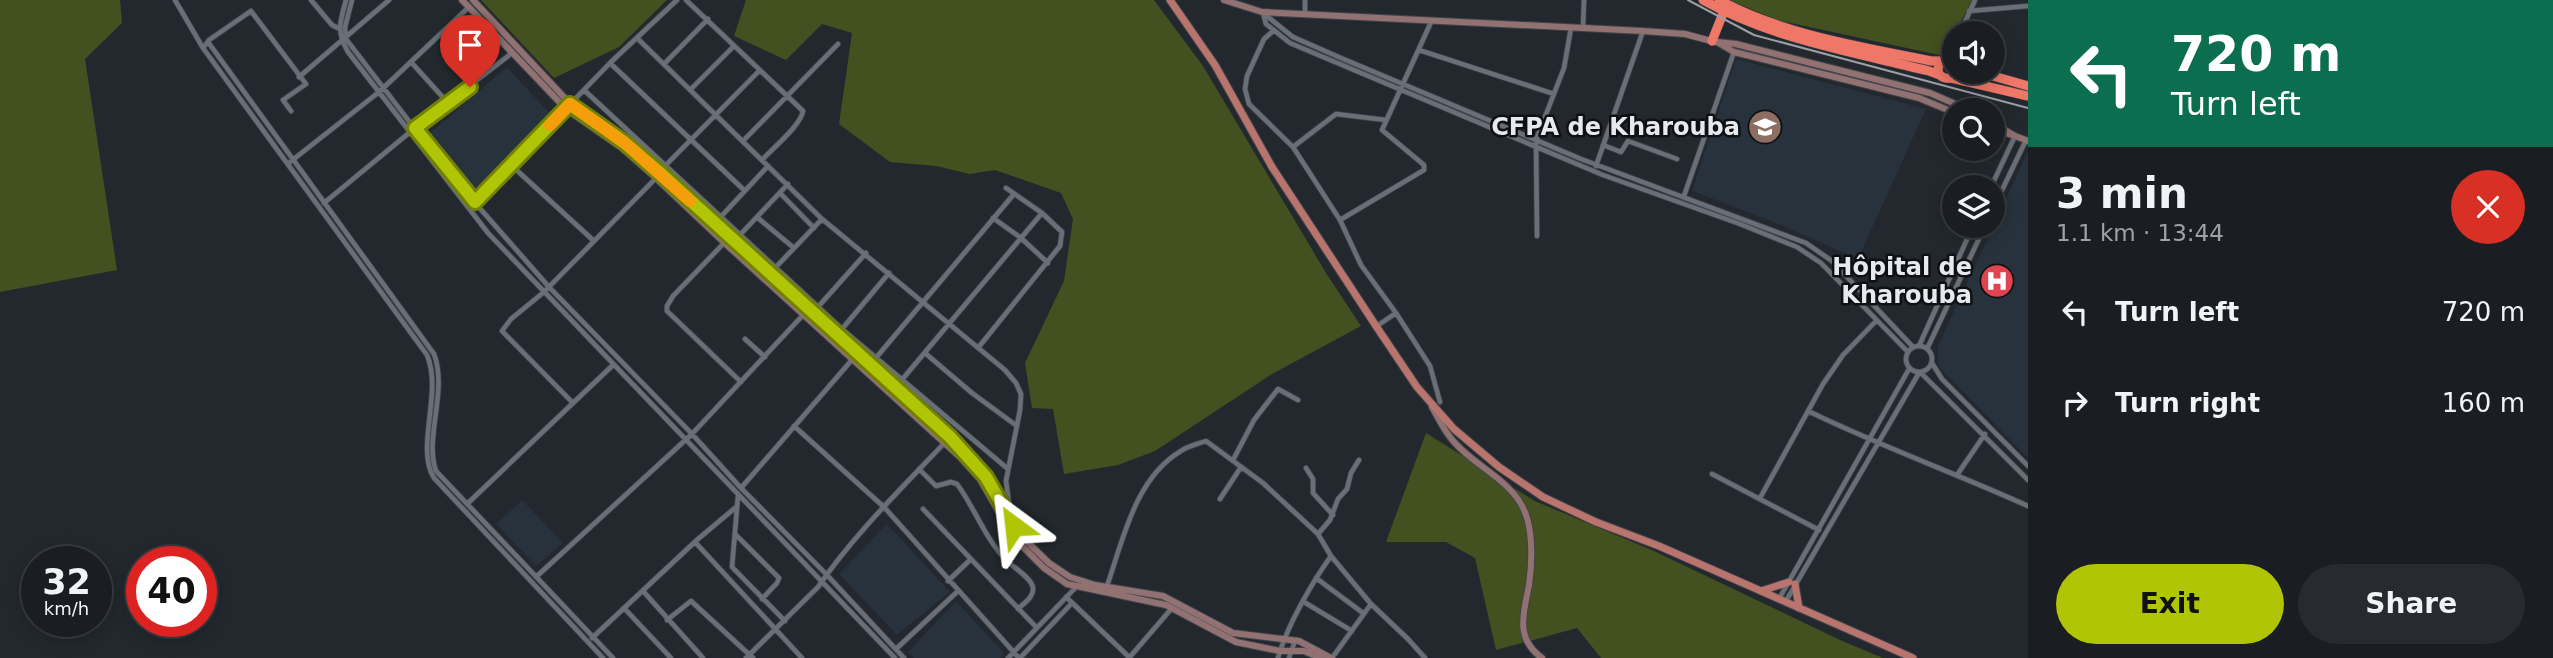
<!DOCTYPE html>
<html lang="en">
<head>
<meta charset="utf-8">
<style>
  body { margin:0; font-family:"DejaVu Sans",sans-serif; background:#272b2f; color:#f1f3f6; height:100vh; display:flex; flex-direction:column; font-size:26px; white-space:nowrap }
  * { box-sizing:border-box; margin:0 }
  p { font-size:23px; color:#9fa2a5 }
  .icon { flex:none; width:38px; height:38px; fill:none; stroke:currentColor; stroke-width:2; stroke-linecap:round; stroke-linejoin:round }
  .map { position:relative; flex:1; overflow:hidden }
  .side { display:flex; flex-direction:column; background:#1a1e22; width:525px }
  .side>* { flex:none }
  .top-card { background:#0b6e4f; color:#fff; overflow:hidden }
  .tools { position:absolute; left:1942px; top:21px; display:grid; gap:14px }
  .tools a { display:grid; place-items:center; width:63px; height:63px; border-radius:50%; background:#1a1e22; box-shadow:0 4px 18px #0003,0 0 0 2px #383c40; font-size:35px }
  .speed { position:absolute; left:21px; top:546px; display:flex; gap:14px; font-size:35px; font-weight:700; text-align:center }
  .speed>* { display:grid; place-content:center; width:91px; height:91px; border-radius:50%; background:#1a1e22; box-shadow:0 4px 18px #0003,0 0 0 2px #383c40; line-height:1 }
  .speed small { font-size:18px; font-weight:400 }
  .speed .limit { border:10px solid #d22; background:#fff; color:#111 }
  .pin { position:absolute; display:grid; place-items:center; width:60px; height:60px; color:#fff; margin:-72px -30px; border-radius:50% 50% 50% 0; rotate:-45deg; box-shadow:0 0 7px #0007 }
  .pin .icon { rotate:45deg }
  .me { position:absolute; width:77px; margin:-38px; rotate:330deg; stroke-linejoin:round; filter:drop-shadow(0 0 5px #0008) }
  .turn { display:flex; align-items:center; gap:24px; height:147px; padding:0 28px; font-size:32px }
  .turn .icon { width:91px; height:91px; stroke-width:2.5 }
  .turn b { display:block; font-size:49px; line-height:60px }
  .round { display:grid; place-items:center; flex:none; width:74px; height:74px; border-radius:37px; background:#272b2f }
  .headline { display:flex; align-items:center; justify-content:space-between; height:119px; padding:0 28px }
  h1 { font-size:42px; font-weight:700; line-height:52px }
  .button { display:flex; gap:14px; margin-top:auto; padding:14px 28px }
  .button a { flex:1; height:80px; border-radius:42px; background:#afc505; color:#111; font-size:28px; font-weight:700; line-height:80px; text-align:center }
  .button a+a { background:#272b2f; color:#f1f3f6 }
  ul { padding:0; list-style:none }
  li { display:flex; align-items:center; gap:21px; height:91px; padding:0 28px }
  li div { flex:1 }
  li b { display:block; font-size:26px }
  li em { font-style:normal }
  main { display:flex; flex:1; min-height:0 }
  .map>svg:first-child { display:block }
  .built { fill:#27323c }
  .green { fill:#43501f }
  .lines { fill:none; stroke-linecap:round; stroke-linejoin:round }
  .street-casing { stroke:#40454a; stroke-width:6 }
  .secondary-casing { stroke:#40454a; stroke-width:8 }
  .primary-casing { stroke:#40454a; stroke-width:9 }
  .highway-casing { stroke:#40454a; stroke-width:10 }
  .street { stroke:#696f76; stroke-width:4.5 }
  .secondary { stroke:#917172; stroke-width:6 }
  .primary { stroke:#b9746d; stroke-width:7 }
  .highway { stroke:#ee7767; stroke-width:9 }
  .tram { stroke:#9ca0a5; stroke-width:2 }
  .route-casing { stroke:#728003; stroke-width:18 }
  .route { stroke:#afc505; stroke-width:12 }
  .slow { stroke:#f59e0b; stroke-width:12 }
  .labels { text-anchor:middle; stroke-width:5; stroke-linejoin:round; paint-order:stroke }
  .poi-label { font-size:24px; font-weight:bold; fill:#e6eaee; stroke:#0e1013; text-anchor:end }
</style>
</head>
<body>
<main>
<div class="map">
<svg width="2028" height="658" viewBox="0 0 2028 658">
  <rect width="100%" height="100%" fill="#22282e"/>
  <!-- built -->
  <path class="built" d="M1736 59 1926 109 1858 259 1779 224 1692 191Z
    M507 67 551 115 475 189 429 134Z
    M2028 151V458L1941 369 1938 364V346Z
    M522 500 563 543 536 566 496 524Z
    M887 524 950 592 897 635 839 574Z
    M956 601 1004 653 1000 658H914L908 652Z"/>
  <!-- green -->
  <path class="green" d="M0 0H120L122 23 85 59 117 270 0 292Z
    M481 0H667L619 47 554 78Z
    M746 0H1154L1203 66 1326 273 1361 326 1272 374 1155 451 1118 465 1064 474 1053 409 1032 408 1025 363 1064 281 1073 219 1061 193 995 170 970 174 936 166 890 162 839 124 852 33 822 24 786 60 734 36Z
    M1729 0H1972L1944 56 1777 20Z
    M1426 433 1535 501 1654 551 1840 640 1883 658H1601L1577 628 1496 650 1475 558 1446 542H1386Z"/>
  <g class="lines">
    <!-- street casing -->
    <g class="street-casing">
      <path id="street" d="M175 0 203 48 427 355C443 392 415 448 434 478L603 658
        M311 0 332 25 340 29
        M346 0C340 22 336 31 348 52L488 233 895 658
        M352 0 345 27 346 39 448 172 549 287 692 434 741 488 826 574 904 658
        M686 0 803 111C801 125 773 148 762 160
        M1969 11 2028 6
        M1263 13 1293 37 1341 58 1581 159 1806 243 1832 261 1913 347
        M1263 13 1266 24 1290 43 1603 175 1740 224 1797 247 1821 263 1908 352
        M1305 14V0
        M1583 28 1584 0
        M1273 31 1264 39 1247 76 1245 89 1249 104 1293 147 1340 220 1361 265 1396 313 1430 366 1440 402
        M1960 33 1975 0
        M637 38 822 219 1005 370 1016 383 1021 394 1020 410 1006 481 1011 517
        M208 42 434 354C448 391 424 438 436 471L613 658
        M203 48 209 40 251 11 306 84 283 100 291 111
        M1419 50 1554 94
        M1948 59 1955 48
        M411 62 448 103
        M610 63 745 191
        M664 64 708 19
        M299 77 389 0
        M691 89 734 46
        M584 90 842 329 1008 469
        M743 141 838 44
        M1603 145 1621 152 1628 141 1677 159
        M1293 147 1336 114 1386 120
        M290 162 379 92 469 7
        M511 165 594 241
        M1596 166 1643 31
        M659 172 760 70
        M1991 187 2015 136
        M781 194 814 228
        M1684 196 1734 52
        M475 202 610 63 677 0
        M324 203 415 128 512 53
        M1993 209 2026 140
        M758 218 794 248
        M993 218 1021 238 1048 263
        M1340 220 1424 170V165L1382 130 1432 20
        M715 223 768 166
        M1537 236 1536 140 1564 68 1571 28
        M738 237 788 184
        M724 243 673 296 667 306V311L741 382
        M775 268 822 219
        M818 307 866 253
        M1377 326 1396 313
        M842 329 889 273
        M745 339 765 357
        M1906 359a13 13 0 1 1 26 0a13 13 0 1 1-26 0Z
        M1919 346 1973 226
        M978 348 1060 246 1062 232 1042 213 1006 188
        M1927 349 1985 226
        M925 353 972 393 1017 426
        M875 359 1014 194
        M1932 363 1942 379 2028 466
        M1921 373 2028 480
        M895 388 1042 213
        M573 403 502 331 511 319 544 292 656 178
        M1808 411C1880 446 1955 473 2028 506
        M794 426 884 507 1019 658
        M1233 460 1254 420 1278 389 1298 400
        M1306 468 1313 479V493L1333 515
        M919 469 936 486 951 482 957 484C975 508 985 539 1007 561 1014 568 1032 578 1033 588 1034 597 1024 603 1018 609
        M1712 474 1819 530
        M1957 475 1985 434
        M741 488 857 354
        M738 496 732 567 785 621
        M1760 498 1823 384 1843 355 1876 321
        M1220 499 1241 467
        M467 504 613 365
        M923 509 1037 628
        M735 534 779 578 777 583 762 599
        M1318 534 1330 520 1338 499 1347 489 1351 473 1359 460
        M695 542 802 658
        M536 577 692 434 803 315
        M1316 578 1363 613
        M948 581 971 559
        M1107 586C1123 540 1135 478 1181 451 1188 446 1198 444 1206 441L1263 483 1318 534 1331 556 1371 604
        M643 591 703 658
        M1066 597 1130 658
        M1779 599 1909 369
        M1786 601 1919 373
        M1304 602 1352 631
        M624 608 671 658
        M667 620 691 601 753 658
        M592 638 698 539 735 508
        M896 649 958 591
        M746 658 818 587C855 533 905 485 950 437
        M1008 658 1078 585
        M1020 658 1072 603
        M1129 658 1172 608
        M1278 658C1287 626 1311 584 1331 556
        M1289 658 1295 641
        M1332 658 1371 604 1408 639 1425 658"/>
    </g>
    <!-- secondary casing -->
    <g class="secondary-casing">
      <path id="secondary" d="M462 0 566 109 622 148 656 178 728 246 960 457 980 479 1013 537 1044 568 1067 584 1166 605 1236 642 1280 651H1304L1321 658
        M473 0 577 111 620 138 659 172 967 453 986 477 1018 533 1049 563 1070 577 1095 585 1163 596 1233 633 1299 641 1331 658
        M1224 0 1262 12 1643 31 1685 34 1715 42
        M1955 113 1919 98 1734 52 1717 42 1736 44 1930 93 1969 110
        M1993 123 2015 136 1993 129
        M2015 136 2028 141
        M1432 407C1439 419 1445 433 1455 443 1477 468 1515 482 1526 515 1533 535 1532 564 1529 585 1524 612 1514 638 1542 658"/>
    </g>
    <!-- primary casing -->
    <g class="primary-casing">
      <path id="primary" d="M1170 0 1215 65 1272 167 1376 326 1417 387 1454 429 1499 467 1543 497 1596 522 1659 546 1913 658
        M1795 584 1799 608
        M1761 591 1789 582"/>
    </g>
    <!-- highway casing -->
    <g class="highway-casing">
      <path id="highway" d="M1703 0C1773 39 1852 52 1929 71L1940 75
        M1719 0C1784 35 1859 46 1931 61H1944
        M1712 41 1724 11
        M1955 64C1937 51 1930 81 1951 78L1956 72
        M1979 72 2028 86
        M1951 78 2028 96"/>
    </g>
    <!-- street -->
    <use href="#street" class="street"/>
    <!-- secondary -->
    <use href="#secondary" class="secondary"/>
    <!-- primary -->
    <use href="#primary" class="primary"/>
    <!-- highway -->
    <use href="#highway" class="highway"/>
    <!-- tram -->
    <path class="tram" d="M1688 0 1754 35 2028 108"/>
  </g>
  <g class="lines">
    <!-- route casing -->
    <g class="route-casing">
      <path id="route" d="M470 87 415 128 475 202 570 104 625 143 659 172 950 437 986 477 1014 526"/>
    </g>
    <!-- route -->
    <use href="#route" class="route"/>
    <!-- slow -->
    <path class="slow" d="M550 125 570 104 625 143 690 201"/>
  </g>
  <!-- icons -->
  <defs>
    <g id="university-disc" transform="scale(1.75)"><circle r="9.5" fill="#8d6e63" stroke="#0e1013"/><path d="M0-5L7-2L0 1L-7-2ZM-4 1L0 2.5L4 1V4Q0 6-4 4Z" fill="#fff"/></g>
    <g id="hospital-disc" transform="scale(1.75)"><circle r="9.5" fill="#e0444e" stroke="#0e1013"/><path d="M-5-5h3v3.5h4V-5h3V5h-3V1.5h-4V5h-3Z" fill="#fff"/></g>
  </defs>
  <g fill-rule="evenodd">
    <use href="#university-disc" x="1765" y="127"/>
    <use href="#hospital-disc" x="1997" y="281"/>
  </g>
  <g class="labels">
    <!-- poi labels -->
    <g class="poi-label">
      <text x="1740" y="135">CFPA de Kharouba</text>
      <text x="1972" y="275">Hôpital de<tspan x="1972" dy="28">Kharouba</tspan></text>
    </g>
  </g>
</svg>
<div class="tools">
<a><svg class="icon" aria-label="sound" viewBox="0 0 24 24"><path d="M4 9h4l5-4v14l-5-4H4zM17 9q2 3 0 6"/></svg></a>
<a><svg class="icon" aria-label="search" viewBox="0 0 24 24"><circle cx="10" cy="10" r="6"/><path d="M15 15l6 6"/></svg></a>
<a><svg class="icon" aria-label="layers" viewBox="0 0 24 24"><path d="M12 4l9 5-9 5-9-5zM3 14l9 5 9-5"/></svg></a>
</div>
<div class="speed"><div>32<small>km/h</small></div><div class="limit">40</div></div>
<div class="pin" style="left:470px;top:87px;background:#d93025"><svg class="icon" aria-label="arrive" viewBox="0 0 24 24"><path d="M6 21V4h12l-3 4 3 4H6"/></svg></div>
<svg class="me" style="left:1014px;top:526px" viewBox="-20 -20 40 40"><path d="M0-17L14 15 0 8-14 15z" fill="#afc505" stroke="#fff" stroke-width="4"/></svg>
</div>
<section class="side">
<div class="top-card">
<div class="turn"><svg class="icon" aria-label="left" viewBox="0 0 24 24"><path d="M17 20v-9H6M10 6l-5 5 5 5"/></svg><div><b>720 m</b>Turn left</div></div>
</div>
<div class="headline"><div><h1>3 min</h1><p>1.1 km · 13:44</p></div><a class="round" style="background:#d93025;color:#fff"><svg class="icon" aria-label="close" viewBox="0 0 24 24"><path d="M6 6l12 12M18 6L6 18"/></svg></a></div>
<ul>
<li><svg class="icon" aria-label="left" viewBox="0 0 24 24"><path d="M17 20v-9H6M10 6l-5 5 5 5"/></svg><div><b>Turn left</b></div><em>720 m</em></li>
<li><svg class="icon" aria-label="right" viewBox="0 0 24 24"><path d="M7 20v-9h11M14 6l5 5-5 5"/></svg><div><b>Turn right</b></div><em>160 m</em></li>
</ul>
<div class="button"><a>Exit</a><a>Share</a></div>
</section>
</main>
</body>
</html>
